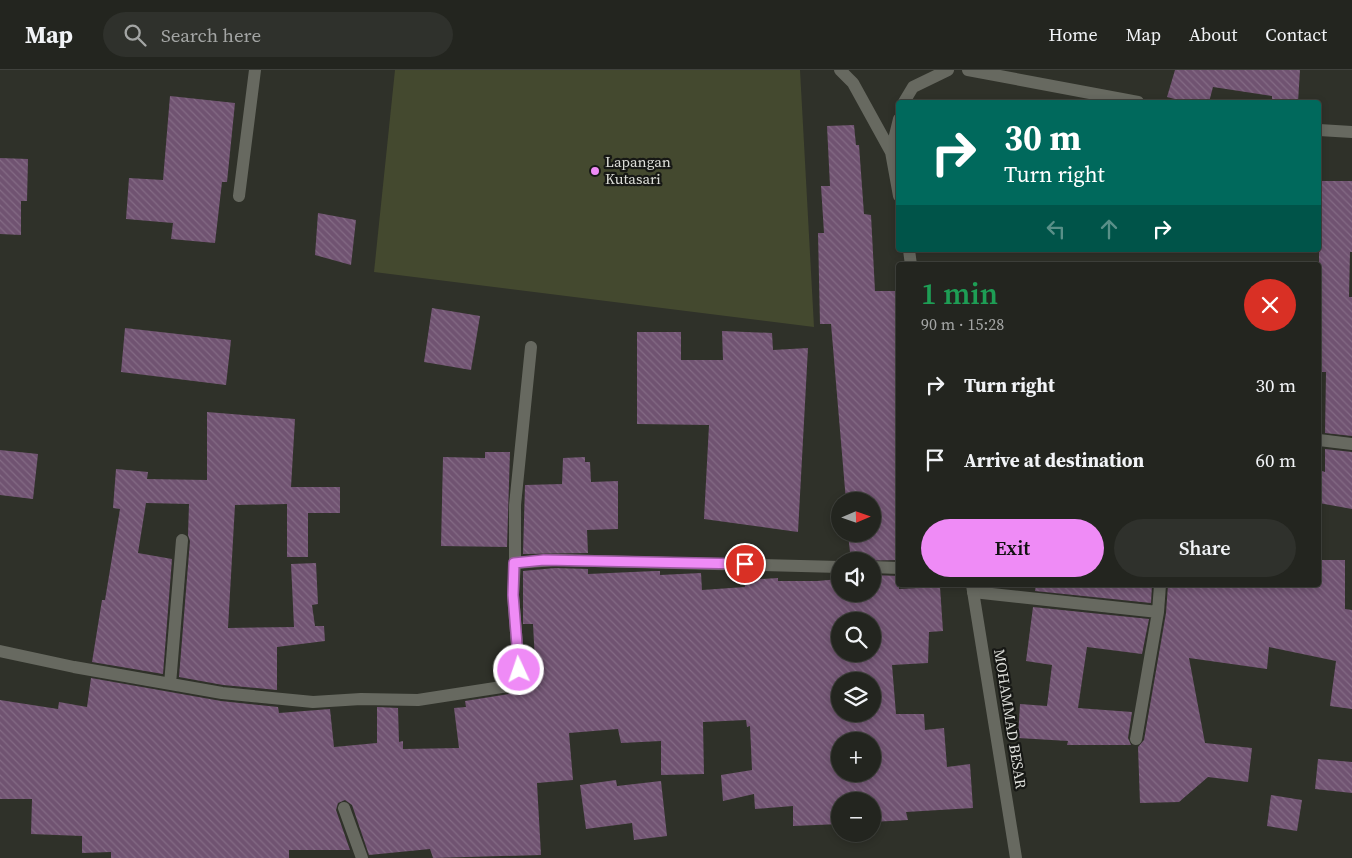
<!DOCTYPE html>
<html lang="en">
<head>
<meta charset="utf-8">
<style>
  body { margin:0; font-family:"Source Serif 4",serif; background:#2f312c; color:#f1f3f6; height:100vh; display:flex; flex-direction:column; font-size:19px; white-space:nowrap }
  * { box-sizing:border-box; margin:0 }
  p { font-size:16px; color:#a3a5a4 }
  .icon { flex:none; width:28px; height:28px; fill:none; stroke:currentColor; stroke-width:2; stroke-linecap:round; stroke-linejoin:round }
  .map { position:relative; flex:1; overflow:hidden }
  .side { position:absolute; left:896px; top:192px; width:425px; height:325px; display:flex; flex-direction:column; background:#23251f; border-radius:5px; box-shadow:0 2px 8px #0003,0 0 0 1px #40423d }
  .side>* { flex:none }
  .top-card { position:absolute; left:896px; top:30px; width:425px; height:152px; border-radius:5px; box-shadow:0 2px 8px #0003,0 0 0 1px #40423d; background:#00695c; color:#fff; overflow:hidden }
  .needle { width:32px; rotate:88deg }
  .controls { position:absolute; left:831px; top:422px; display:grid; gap:10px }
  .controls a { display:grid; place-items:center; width:50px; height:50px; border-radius:50%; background:#23251f; box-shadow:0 2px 8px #0003,0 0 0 1px #40423d; font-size:25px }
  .pin { position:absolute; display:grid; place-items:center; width:42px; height:42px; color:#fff; margin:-21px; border:2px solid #fff; border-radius:50%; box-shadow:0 1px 5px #0007 }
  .me { position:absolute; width:55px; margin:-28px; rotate:357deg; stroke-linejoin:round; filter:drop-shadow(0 0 4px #0008) }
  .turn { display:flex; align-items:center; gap:18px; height:105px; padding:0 25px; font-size:22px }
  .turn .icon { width:65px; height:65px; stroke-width:2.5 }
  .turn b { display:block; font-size:35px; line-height:42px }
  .lanes { display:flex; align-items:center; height:48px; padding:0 25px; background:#0003; justify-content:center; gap:25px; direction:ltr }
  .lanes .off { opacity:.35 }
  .round { display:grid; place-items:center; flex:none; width:52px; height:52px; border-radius:26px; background:#2f312c }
  .head { display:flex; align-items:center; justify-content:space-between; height:85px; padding:0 25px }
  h1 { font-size:30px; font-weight:600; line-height:38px; color:#1e9e55 }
  .action { display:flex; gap:10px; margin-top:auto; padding:10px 25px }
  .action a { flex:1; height:58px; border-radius:30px; background:#ef8bf6; color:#111; font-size:20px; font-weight:600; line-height:58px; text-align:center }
  .action a+a { background:#2f312c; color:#f1f3f6 }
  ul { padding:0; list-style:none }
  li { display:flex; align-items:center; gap:15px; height:75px; padding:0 25px }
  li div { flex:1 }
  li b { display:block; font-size:19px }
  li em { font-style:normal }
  header { display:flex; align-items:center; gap:30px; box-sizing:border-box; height:70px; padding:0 25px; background:#23251f; border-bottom:1px solid #40423d }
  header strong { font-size:24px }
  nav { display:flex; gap:28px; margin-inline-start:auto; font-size:18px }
  .search { width:350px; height:45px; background:#2f312c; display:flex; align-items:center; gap:12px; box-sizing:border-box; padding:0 18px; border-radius:28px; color:#a3a5a4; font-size:19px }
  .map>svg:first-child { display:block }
  .green { fill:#44492f }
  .building { fill:url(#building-back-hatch); fill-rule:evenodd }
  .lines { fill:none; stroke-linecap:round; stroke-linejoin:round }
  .minor { stroke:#676960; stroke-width:12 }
  .tertiary { stroke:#676960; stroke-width:12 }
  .route-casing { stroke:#9b5aa0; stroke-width:12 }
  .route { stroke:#ef8bf6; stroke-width:9 }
  .poi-dot { fill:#ef8bf6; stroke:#171815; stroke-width:2 }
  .labels { text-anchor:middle; stroke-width:4.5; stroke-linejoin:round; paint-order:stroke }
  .poi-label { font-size:15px; fill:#dedfda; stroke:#171815; text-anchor:start }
  .street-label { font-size:15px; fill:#dedfda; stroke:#171815 }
</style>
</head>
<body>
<header>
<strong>Map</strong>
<div class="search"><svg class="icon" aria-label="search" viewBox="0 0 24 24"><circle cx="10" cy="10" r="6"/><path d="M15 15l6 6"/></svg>Search here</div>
<nav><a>Home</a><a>Map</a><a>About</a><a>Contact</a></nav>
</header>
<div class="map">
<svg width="1352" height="788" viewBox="0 0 1352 788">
  <defs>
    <pattern id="building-back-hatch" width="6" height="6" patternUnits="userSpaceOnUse" patternTransform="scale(1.25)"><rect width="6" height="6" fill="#705371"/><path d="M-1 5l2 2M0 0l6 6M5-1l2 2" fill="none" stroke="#846b85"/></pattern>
  </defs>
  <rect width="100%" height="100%" fill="#2f3129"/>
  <!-- green -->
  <path class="green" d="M395 0H800L814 257 374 202Z"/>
  <!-- building -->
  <path class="building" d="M1175 0H1300L1298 32H1272V26L1213 17 1209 32H1186L1167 27Z
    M170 26 235 33 227 112H222L215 173 171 169 173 153 126 149 129 108 163 110Z
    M854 55 856 75H859L864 144 871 145 875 221H899V388L895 438H899V490L851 491 848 464H872V431H846L831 254H820L818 163H824L821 116H830L827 56Z
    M0 88 28 89 27 131H21V165L0 164Z
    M1319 111H1352V182H1350L1349 227H1352V366L1325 363 1326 302H1319Z
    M318 143 356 150 351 195 315 185Z
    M432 238 480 246 471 300 424 292Z
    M125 258 231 270 226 315 121 302Z
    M722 261 772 263 773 280 808 278 798 462 704 449 709 355 637 354V262H681V290H723Z
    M207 342 295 349 291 417H340V443H308V487H287V434L235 435 228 558 294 557 291 494 316 493 318 534 312 535 315 556H324L325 571 277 577V620L223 615 179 607 190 471 188 465 189 434 146 433 138 483 172 489 163 604 92 592 102 530H105L120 439 113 438 116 399 148 402 147 409 207 410Z
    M1325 379 1352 382V439L1319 433V400L1325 402Z
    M0 380 38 384 33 429 0 425Z
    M485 382H510L507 477 441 476 443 387 485 388Z
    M585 387V392H590L591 412 618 411V459L587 460 588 483 523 484 525 415 562 414 563 388Z
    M1319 490H1345V539L1352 540V639L1330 636 1336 591 1269 577 1267 599 1189 588 1205 673 1252 678 1248 712 1208 707 1179 732 1140 733 1138 677 1144 670 1166 543 1168 515H1319Z
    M555 498 588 499V504L655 501H660V505L701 503 702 520 745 517 744 510 778 508V511H817L840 509V524H872V505L899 506V519L940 517 943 561 929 562 928 593 892 595 896 644H924L925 660 944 658 947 697 970 694 973 738 906 742 908 750 872 752V731H840V754L793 756V736L755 739 754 724 723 731 721 705 752 700 750 656 747 657 746 650 703 652 704 704 661 705V671L621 673 618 659 569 663 573 710 537 713 541 785 433 788 430 779 369 785 352 735 345 730 338 733 336 740 350 780H289V788H111V782L82 783V766L31 764 32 729H0V630L58 639 59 632 87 637 91 608 221 631 278 637 279 643 330 639 334 677 377 673V637L398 638 399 672 403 671V679L459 678 454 638 466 637 465 631 509 624 518 618 534 616 533 610H536L533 554H523V501ZM840 551H872V584H840ZM840 611H872V644H840ZM840 671H872V704H840Z
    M1036 515H1152L1151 533 1035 521Z
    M1033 537 1149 549 1142 584 1087 577 1078 638 1132 642 1128 668 1131 675H1067L1068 671 1018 668 1020 634 1047 636 1052 595 1026 591Z
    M1318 689 1352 692V723L1315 719Z
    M616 710 617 716 661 711 667 766 634 770 632 753 586 759 580 715Z
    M1271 725 1302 730 1297 761 1267 756Z"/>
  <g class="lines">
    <!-- minor -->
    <path class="minor" d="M239 126 255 0
      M1319 370 1352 374
      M515 493V435L531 277
      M872 497 899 498
      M973 522 1158 542
      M0 581 74 597 222 623 313 632 361 629 418 630 508 616 515 609 519 600 513 525 515 493 555 490 840 497
      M170 614 182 470
      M1136 669 1158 542 1160 515
      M344 738 362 788"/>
    <!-- tertiary -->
    <path class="tertiary" d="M840 0 853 13 891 82 899 126
      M968 0 1138 32
      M904 32 913 17 948 0
      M1319 60 1352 62
      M891 82 899 49
      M909 180 911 195
      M972 515 1016 788"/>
  </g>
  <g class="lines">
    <!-- route casing -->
    <g class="route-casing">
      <path id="route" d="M519 600 513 525 514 493 544 490 745 494"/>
    </g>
    <!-- route -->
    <use href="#route" class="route"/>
  </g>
  <!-- markers -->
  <circle class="poi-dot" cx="595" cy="101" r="5"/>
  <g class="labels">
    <!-- poi labels -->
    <g class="poi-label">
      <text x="605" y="97">Lapangan<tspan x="605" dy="17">Kutasari</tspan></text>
    </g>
    <!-- street labels -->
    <g class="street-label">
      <text transform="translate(1010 649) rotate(81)" y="5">MOHAMMAD BESAR</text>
    </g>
  </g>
</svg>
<div class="controls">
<a><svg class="needle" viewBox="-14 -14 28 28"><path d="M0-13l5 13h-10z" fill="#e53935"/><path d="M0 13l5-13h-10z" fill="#a3a5a4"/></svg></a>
<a><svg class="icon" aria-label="sound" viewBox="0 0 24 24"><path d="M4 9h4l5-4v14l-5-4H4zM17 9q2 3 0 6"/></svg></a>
<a><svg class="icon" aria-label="search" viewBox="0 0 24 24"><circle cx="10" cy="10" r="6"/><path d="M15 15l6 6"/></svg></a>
<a><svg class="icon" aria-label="layers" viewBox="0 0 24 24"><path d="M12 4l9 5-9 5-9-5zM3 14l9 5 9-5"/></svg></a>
<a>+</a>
<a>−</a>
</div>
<div class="pin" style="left:745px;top:494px;background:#d93025"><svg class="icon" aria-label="arrive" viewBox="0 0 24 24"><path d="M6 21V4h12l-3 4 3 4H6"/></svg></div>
<svg class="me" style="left:519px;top:600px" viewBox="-20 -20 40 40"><circle r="17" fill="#ef8bf6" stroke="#fff" stroke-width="3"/><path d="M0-11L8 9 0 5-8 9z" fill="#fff"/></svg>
<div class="top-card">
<div class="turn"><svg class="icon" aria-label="right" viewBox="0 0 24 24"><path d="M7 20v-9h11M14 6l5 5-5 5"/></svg><div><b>30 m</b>Turn right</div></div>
<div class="lanes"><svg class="icon off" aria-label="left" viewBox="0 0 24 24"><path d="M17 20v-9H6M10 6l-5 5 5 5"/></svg><svg class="icon off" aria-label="ahead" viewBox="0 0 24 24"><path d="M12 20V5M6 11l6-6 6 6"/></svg><svg class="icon" aria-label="right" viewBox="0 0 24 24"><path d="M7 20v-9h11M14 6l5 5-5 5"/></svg></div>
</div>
<section class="side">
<div class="head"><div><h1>1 min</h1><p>90 m · 15:28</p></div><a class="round" style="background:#d93025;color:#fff"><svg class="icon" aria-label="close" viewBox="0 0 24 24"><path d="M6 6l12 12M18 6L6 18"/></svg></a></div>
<ul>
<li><svg class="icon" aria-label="right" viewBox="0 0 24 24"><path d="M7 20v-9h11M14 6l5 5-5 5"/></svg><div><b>Turn right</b></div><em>30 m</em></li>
<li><svg class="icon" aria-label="arrive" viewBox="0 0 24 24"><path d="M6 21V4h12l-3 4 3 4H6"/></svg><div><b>Arrive at destination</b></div><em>60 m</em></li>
</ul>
<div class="action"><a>Exit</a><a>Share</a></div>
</section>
</div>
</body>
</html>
